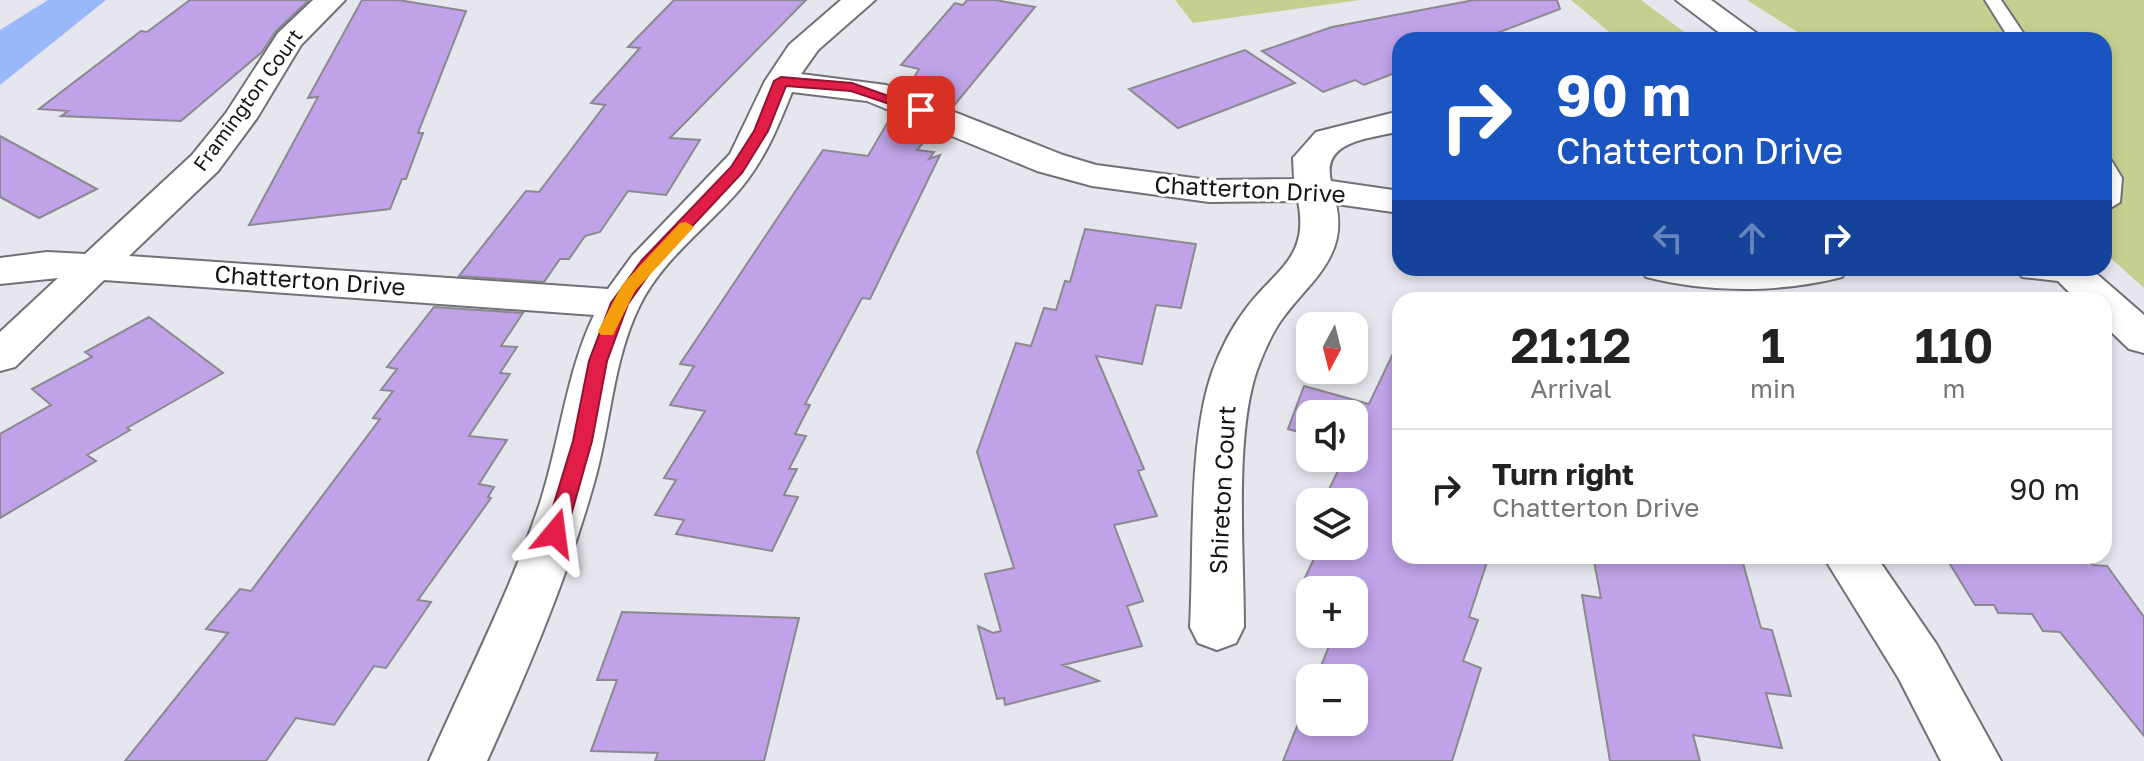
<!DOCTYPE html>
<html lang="en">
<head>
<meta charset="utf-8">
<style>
  body { margin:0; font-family:"Golos Text",sans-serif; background:#f2f2f2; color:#222; height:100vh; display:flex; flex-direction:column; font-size:30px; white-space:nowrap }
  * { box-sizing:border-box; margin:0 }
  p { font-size:26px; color:#767676 }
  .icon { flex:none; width:44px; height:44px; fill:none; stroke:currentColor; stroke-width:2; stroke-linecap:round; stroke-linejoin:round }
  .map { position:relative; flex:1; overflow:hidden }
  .side { position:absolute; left:1392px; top:292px; width:720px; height:272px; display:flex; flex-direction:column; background:#fff; border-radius:24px; box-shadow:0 4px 12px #0003 }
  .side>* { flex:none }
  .hud { position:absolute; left:1392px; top:32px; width:720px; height:244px; border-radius:24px; box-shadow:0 4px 12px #0003; background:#1954c0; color:#fff; overflow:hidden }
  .needle { width:52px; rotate:187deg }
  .controls { position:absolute; left:1296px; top:312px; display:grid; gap:16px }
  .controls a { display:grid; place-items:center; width:72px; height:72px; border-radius:16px; background:#fff; box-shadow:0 4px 12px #0003; font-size:40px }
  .pin { position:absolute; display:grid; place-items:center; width:68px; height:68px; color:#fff; margin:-34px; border-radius:16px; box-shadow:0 4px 12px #0006 }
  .me { position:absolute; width:88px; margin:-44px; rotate:16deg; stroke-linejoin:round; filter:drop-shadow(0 0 6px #0008) }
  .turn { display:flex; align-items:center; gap:28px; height:168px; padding:0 32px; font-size:36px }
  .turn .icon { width:104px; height:104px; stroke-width:2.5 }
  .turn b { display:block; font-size:56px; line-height:68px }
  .lanes { display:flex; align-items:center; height:76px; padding:0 32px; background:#0003; justify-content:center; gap:40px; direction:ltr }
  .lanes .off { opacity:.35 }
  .eta { display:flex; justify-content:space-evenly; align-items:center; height:136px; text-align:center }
  .eta b { font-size:48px; font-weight:600; line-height:56px }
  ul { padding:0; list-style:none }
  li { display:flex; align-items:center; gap:24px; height:120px; padding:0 32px; border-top:2px solid #e0e0e0 }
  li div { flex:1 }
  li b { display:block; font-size:30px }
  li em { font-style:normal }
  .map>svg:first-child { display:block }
  .green { fill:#c3d08f }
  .water { fill:#99b8fa }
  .building { fill:#bfa2e7; stroke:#8b898f; stroke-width:2 }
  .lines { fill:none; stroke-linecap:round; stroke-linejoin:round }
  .service-casing { stroke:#707177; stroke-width:4 }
  .minor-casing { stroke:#707177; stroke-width:4 }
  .tertiary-casing { stroke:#707177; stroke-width:4 }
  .service { fill:#fff; fill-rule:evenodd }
  .minor { fill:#fff; fill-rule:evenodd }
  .tertiary { fill:#fff; fill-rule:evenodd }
  .route { fill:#e11d48; stroke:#92132f; stroke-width:2 }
  .slow { fill:#f59e0b }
  .labels { text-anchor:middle; stroke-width:6; stroke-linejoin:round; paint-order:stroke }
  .far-street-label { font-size:20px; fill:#141517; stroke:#fff }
  .street-label { font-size:24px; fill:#141517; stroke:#fff }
</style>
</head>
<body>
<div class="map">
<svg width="2144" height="761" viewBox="0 0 2144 761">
  <rect width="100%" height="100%" fill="#e6e7ee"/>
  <!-- green -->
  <path class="green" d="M1175 0H1360L1193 23Z
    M1571 0H1641L1695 40H1619Z
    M1747 0H2144V288L2104 252V40H1810Z"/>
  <!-- water -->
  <path class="water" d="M48 0H106L0 85V30Z"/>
  <!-- building -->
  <path class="building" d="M190 0H309L276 31 262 52 181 121 61 116 68 111 39 109 141 31 147 32Z
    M362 0H398L466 11 418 133H423L406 179H402L390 209 249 225 318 97 308 98Z
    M674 0H806L670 138 700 140 666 195 628 191 600 232 585 236 569 259H560L544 282 459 276 526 191 539 192 605 105 591 103 640 48 628 47Z
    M967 0H995L1035 7 952 108 907 90 919 69 901 65 955 3 963 5Z
    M1474 0H1557L1560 9 1479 40H1400V71L1364 85 1355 80 1323 92 1262 51 1332 27Z
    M1245 50 1295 83 1178 128 1129 89Z
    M892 115 933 131 917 150 934 152 929 159 940 155 870 299 862 298 805 404 810 405 795 434 806 436 789 469H797L784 495 798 497 772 551 676 534 684 520 655 515 676 480 664 478 705 411 670 405 694 366 680 364 823 150 868 156Z
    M0 136 97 189 39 218 0 197Z
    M1085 229 1196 244 1181 308 1156 305 1142 364 1096 356 1144 469 1138 471 1157 516 1114 525 1143 601 1127 606 1142 646 1063 665 1099 681 1005 705 1004 698 997 699 978 626 993 633 1001 631 985 574 1014 568 977 452 1016 343 1031 346 1044 308 1056 310 1065 281 1070 282Z
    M434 307 523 313 501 346 517 347 500 373 510 374 469 436 507 440 479 484 494 487 488 497 491 498 418 600 431 602 386 668 374 666 334 725 296 718 266 761H125L228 633 206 629 240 589 251 591 380 419 373 418 393 391 381 390 397 369 387 367Z
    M149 317 223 373 127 428 130 430 87 455 96 461 0 518V434L51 405 32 389 92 357 85 352Z
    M1400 339V556H1489L1469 617 1478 620 1463 661 1481 668 1452 761H1283L1310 694V722H1354V678H1316L1334 634H1354V590H1319L1302 584 1320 546H1354V502H1323L1344 458H1354V414H1310V435L1288 429 1304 386 1369 404Z
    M1593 556H1741L1761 628 1772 630 1791 696 1766 693 1782 748 1693 735 1700 761H1610L1582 595 1601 598Z
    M1945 556H2087L2093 565 2107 566 2144 617V736L2060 632 2043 631 2032 614 1998 613 1994 605H1975Z
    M622 612 799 618 764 761H655L658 753 591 751 617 680H597Z"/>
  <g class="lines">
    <!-- service casing -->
    <g class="service-casing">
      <path id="service" d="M1985 0H2001L2028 40H2010Z
        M2104 158 2111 160 2122 178 2120 202 2104 212Z"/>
    </g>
    <!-- minor casing -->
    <g class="minor-casing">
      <path id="minor" d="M313 0H345L301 45 257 118 218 171 129 256 608 289 632 256 730 154 765 81 789 45 841 0H875L818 50 801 74 886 85 1063 155 1096 165 1209 180 1294 179 1293 158 1316 132 1400 111V131C1370 139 1321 140 1331 181L1400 191V213L1336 204C1349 260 1305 284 1278 325 1270 338 1262 356 1257 370 1234 436 1244 554 1244 627L1236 643 1217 650 1198 643 1190 627C1194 553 1188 438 1213 370 1220 351 1232 327 1245 310 1274 270 1310 259 1298 201L1209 202 1092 186 1037 171 867 101 792 92C778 127 765 159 741 188 708 227 661 260 639 307 612 363 611 425 594 483 567 579 528 670 487 761H429C467 675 510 592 540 503 560 441 566 373 594 315L104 280 15 367 0 371V332L58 278 0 284V258L47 252 85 254 192 155 226 113 278 33Z
        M1640 268H1848L1842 277C1780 293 1708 293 1646 277Z
        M2016 268H2086L2087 269 2081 278 2067 282 2022 277Z
        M1823 556H1876L1937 645 2001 761H1941L1899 679Z"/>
    </g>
    <!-- tertiary casing -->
    <g class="tertiary-casing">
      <path id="tertiary" d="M1676 0H1711L1766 40H1729Z
        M2045 268H2090L2144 315V353L2129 349 2104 325V300H2077Z"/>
    </g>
    <!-- service -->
    <use href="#service" class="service"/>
    <!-- minor -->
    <use href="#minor" class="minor"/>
    <!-- tertiary -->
    <use href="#tertiary" class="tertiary"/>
  </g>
  <!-- route -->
  <path class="route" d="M781 77 852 83 928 110 916 113 851 91 786 86 768 131 742 173 654 267 628 304 607 361 592 441 566 533 563 538H548L545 533 573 441 589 361 611 303 642 260 731 167 754 131 774 81Z"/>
  <!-- slow -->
  <path class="slow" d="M686 222 694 227 635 291 613 335H601L598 331 622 285 680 223Z"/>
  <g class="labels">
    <!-- far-street labels -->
    <g class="far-street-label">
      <text transform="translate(248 100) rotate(-54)" y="7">Framington Court</text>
    </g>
    <!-- street labels -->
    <g class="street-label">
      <text transform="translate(1250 190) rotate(3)" y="8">Chatterton Drive</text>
      <text transform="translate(310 281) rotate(4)" y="8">Chatterton Drive</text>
      <text transform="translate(1223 490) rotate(-87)" y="8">Shireton Court</text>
    </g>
  </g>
</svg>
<div class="controls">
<a><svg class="needle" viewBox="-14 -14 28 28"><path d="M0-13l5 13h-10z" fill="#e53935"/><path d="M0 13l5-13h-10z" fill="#767676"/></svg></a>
<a><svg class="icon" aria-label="sound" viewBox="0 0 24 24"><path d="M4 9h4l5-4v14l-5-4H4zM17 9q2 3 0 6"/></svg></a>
<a><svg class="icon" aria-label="layers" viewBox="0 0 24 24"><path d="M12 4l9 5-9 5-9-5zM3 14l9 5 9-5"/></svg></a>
<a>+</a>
<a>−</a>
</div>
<div class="pin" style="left:921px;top:110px;background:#d93025"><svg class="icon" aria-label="arrive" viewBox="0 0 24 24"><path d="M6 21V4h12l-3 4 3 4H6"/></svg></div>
<svg class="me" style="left:555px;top:533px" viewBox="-20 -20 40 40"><path d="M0-17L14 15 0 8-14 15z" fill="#e11d48" stroke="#fff" stroke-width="4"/></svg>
<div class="hud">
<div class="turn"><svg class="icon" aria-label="right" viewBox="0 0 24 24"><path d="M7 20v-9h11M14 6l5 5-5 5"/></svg><div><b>90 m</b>Chatterton Drive</div></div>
<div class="lanes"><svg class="icon off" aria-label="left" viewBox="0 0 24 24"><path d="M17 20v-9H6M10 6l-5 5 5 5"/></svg><svg class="icon off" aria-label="ahead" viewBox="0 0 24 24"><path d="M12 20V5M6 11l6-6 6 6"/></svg><svg class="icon" aria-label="right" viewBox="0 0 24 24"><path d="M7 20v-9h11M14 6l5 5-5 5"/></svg></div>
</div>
<section class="side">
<div class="eta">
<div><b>21:12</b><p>Arrival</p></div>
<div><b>1</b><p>min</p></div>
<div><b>110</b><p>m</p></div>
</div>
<ul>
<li><svg class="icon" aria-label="right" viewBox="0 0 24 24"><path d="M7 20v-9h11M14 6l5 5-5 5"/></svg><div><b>Turn right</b><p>Chatterton Drive</p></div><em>90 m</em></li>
</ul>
</section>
</div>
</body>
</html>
